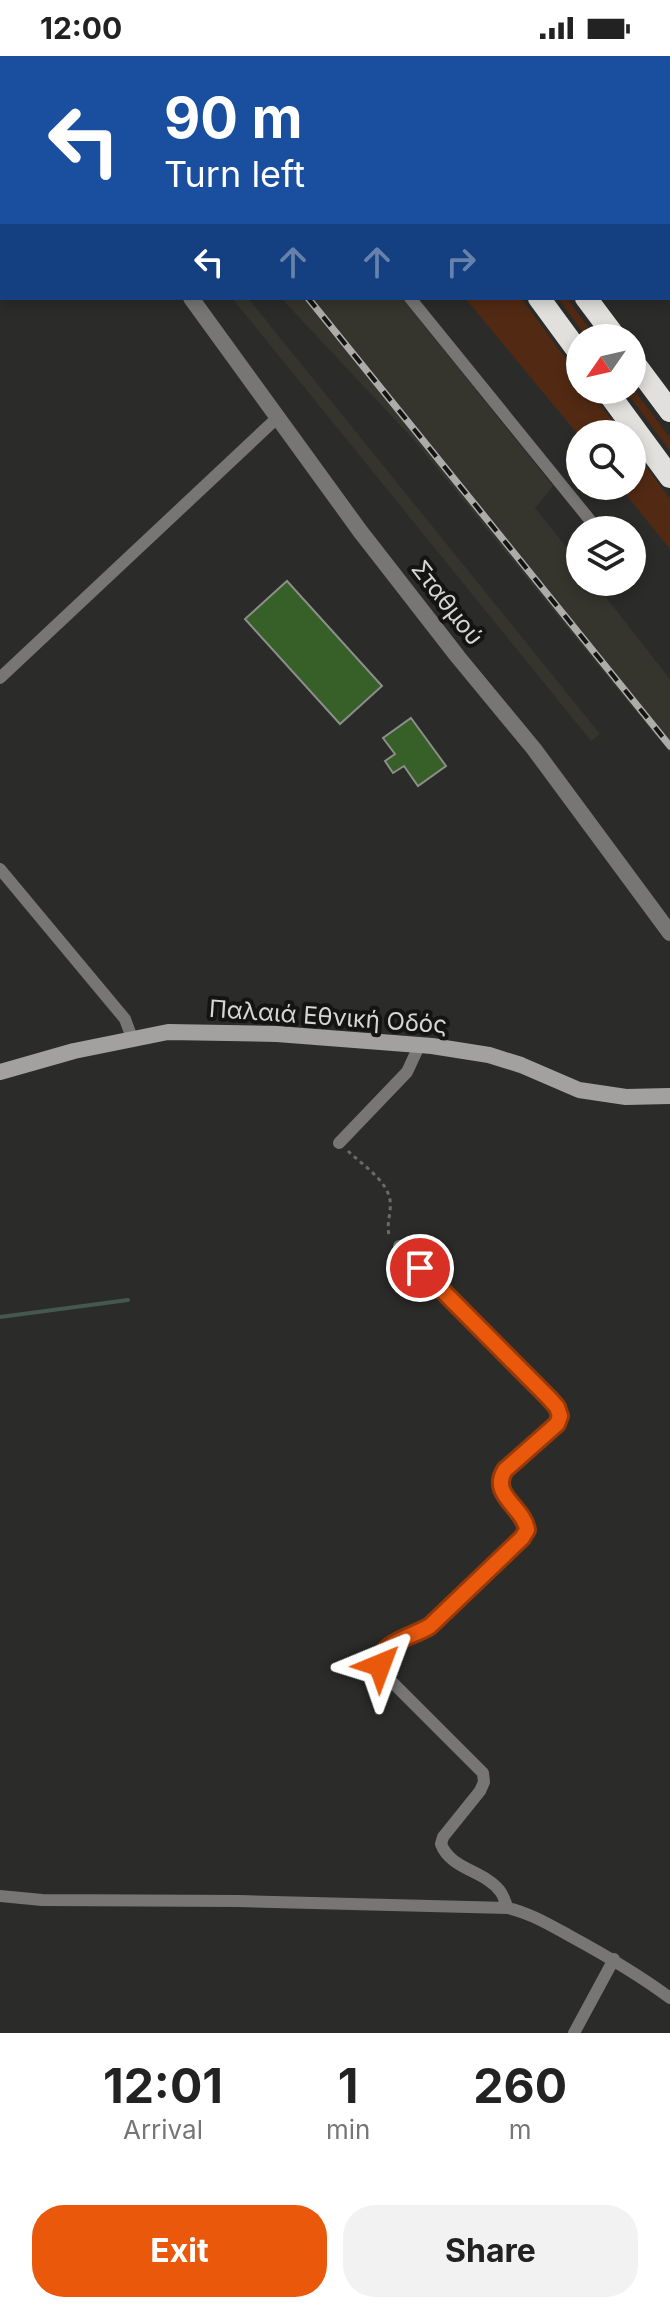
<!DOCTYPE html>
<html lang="en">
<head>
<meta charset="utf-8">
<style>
  body { margin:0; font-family:Inter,sans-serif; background:#f2f2f2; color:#222; height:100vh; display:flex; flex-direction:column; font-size:30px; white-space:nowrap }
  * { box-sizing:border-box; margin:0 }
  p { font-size:26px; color:#767676 }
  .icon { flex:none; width:44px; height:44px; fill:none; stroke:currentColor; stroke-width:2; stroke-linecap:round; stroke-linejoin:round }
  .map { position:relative; height:1977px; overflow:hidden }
  .sheet { display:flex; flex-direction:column; background:#fff; flex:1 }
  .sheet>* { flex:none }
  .guide { position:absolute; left:0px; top:0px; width:670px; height:244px; box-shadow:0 4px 12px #0003; background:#1a4fa0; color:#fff; overflow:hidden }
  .needle { width:52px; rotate:236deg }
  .tools { position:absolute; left:566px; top:268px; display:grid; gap:16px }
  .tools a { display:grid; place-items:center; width:80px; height:80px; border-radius:50%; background:#fff; box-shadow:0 4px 12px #0003; font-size:40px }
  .pin { position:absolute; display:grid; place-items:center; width:68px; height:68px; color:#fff; margin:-34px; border:4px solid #fff; border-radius:50%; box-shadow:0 2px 8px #0007 }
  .me { position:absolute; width:88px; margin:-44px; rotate:44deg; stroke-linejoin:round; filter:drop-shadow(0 0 6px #0008) }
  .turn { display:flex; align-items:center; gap:28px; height:168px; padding:0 32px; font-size:36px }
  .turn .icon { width:104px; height:104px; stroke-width:2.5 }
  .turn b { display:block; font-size:56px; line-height:68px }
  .lanes { display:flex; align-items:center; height:76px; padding:0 32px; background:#0003; justify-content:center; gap:40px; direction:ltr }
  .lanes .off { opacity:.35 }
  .eta { display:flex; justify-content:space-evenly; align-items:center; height:136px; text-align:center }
  .eta b { font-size:48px; font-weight:700; line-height:56px }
  .cta { display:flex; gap:16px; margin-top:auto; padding:16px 32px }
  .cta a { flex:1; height:92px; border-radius:32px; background:#ea580c; color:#fff; font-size:32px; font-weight:700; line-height:92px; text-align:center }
  .cta a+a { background:#f2f2f2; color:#222 }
  .status { display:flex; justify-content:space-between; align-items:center; height:56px; padding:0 40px; background:#fff; direction:ltr }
  .status svg { height:22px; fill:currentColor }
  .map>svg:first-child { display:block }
  .built { fill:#35352d }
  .green { fill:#522a13 }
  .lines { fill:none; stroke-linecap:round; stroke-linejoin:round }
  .stream { stroke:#445750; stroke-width:4 }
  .building { fill:#375f28; stroke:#8c8e8b; stroke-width:2 }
  .path { stroke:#6a6a68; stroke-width:3; stroke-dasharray:4 4; stroke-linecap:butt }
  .minor { stroke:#777675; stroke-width:12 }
  .tertiary { stroke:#777675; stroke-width:16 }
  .secondary { stroke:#a2a19f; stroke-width:16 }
  .motorway { stroke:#e2e0dc; stroke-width:22 }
  .rail-casing { stroke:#acacaa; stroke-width:7 }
  .rail { stroke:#141413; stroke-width:4; stroke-dasharray:12; stroke-linecap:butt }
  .route-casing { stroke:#983908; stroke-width:20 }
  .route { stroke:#ea580c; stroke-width:14 }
  .labels { text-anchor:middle; stroke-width:8; stroke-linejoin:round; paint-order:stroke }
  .street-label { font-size:24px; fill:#d6d6d4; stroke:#141413 }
</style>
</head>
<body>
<div class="status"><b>12:00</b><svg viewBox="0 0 49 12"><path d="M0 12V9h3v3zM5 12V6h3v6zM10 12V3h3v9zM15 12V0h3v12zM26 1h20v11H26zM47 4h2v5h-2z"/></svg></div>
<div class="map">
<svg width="670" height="1977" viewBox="0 0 670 1977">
  <rect width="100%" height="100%" fill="#2b2c29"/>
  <!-- built -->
  <path class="built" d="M37 0H202L204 2H38Z
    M232 242H248L600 678 591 685Z
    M281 242H402L553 430 535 452 580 508V526H594L670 623V697L414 384Z"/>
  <!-- green -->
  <path class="green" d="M465 242H521L580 322V334H589L622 378H580V381Z
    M558 242H567L596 282H587Z
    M632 331 670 382V395L625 334H632Z
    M632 392 670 443V493L619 430H632Z"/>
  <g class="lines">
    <!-- stream -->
    <path class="stream" d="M0 1261 128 1244"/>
  </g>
  <!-- building -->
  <path class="building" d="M287 525 382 630 340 668 245 563Z
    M411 662 446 710 418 730 404 710 393 717 385 705 395 698 383 682Z"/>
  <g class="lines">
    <!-- path -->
    <path class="path" d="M348 1095C361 1108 387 1124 390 1144 392 1157 385 1169 390 1182"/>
    <!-- minor -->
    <path class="minor" d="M210 0 212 2
      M410 242 598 474
      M0 622 277 362
      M0 813 125 963 132 982
      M339 1087 407 1016 420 988
      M399 1190 549 1342 557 1351 560 1360 557 1368 505 1414C490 1439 524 1451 527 1474L522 1482 430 1570C409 1584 371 1586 385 1619L483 1717 484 1726 480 1735 443 1781 441 1788C451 1814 484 1814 500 1835 504 1840 505 1847 508 1852
      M0 1840 42 1844 239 1845 508 1852C530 1857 550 1869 570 1880 605 1899 638 1918 670 1942
      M574 1977 614 1903"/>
    <!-- tertiary -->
    <path class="tertiary" d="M523 0 525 2
      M0 46 2 47
      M668 196 670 199
      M191 242 360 475 458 601 534 693 670 877"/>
    <!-- secondary -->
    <path class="secondary" d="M0 1016 74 995 168 976 277 978 432 990 489 999 521 1009 579 1034 626 1041 670 1040"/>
    <!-- motorway -->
    <path class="motorway" d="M363 0 364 2
      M407 0 409 2
      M539 242 580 298
      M586 242 616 282
      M632 304 670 355
      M606 334 670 421"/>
    <!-- rail casing -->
    <g class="rail-casing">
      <path id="rail" d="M117 0 119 2
        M308 242 670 690"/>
    </g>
    <!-- rail -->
    <use href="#rail" class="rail"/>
  </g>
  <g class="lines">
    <!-- route casing -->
    <g class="route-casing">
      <path id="route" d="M380 1609C380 1585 413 1581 430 1570L522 1482 527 1474C524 1451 489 1439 505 1414L557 1368 560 1360 557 1351 549 1342 420 1212"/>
    </g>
    <!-- route -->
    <use href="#route" class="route"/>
  </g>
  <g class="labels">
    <!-- street labels -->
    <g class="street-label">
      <text transform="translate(447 547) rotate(52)" y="8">Σταθμού</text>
      <text transform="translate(328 961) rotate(4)" y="8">Παλαιά Εθνική Οδός</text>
    </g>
  </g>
</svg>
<div class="tools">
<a><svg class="needle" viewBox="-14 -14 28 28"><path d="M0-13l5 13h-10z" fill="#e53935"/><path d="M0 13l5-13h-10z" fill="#767676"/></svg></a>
<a><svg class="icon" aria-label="search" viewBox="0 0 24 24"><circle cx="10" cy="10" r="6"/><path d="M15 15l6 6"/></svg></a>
<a><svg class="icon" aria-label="layers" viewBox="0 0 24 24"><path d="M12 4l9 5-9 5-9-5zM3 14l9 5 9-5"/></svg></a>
</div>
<div class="pin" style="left:420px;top:1212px;background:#d93025"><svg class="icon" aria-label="arrive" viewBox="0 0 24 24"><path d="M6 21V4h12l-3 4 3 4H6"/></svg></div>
<svg class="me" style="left:380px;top:1609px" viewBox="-20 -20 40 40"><path d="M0-17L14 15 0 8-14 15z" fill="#ea580c" stroke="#fff" stroke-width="4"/></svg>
<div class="guide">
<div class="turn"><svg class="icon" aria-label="left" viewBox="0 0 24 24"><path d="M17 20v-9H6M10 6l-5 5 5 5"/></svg><div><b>90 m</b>Turn left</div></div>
<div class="lanes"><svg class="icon" aria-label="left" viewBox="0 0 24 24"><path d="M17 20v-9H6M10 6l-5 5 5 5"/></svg><svg class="icon off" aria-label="ahead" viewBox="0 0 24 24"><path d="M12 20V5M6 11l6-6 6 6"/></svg><svg class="icon off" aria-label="ahead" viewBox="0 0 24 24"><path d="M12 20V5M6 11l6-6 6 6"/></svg><svg class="icon off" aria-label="right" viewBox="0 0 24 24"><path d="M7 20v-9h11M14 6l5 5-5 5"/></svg></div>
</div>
</div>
<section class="sheet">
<div class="eta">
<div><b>12:01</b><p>Arrival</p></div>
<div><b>1</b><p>min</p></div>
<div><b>260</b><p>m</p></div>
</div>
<div class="cta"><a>Exit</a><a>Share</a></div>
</section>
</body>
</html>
